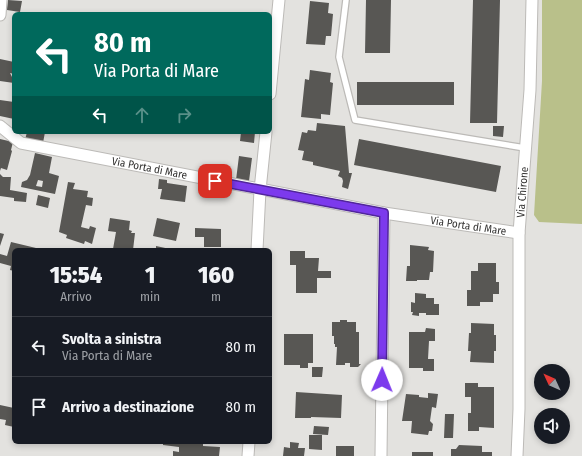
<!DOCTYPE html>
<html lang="it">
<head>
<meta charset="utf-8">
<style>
  body { margin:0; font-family:"Fira Sans Condensed",sans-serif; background:#242831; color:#f1f3f6; height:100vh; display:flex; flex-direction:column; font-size:15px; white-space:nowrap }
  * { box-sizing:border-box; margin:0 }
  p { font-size:13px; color:#9ea1a6 }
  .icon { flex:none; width:22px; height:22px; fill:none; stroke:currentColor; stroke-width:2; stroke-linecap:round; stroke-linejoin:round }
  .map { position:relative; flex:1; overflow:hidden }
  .side { position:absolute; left:12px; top:248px; width:260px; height:196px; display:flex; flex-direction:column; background:#171b24; border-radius:6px; box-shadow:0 2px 6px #0003 }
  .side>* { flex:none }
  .hud { position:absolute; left:12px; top:12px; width:260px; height:122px; border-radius:6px; box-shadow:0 2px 6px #0003; background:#00695c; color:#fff; overflow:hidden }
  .needle { width:26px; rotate:314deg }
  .tools { position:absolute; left:534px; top:364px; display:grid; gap:8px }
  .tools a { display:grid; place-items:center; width:36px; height:36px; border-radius:50%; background:#171b24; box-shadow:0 2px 6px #0003; font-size:20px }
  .pin { position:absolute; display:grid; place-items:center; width:34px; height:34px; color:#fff; margin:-17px; border-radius:8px; box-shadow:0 2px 6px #0006 }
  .me { position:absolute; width:44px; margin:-22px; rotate:1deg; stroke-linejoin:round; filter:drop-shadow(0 0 3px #0008) }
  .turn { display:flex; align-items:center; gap:14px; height:84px; padding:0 16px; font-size:18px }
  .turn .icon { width:52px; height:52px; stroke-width:2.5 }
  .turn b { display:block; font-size:28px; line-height:34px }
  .lanes { display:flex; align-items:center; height:38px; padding:0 16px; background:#0003; justify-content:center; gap:20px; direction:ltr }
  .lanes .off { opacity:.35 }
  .eta { display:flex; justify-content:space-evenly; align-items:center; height:68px; text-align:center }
  .eta b { font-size:24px; font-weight:800; line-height:28px }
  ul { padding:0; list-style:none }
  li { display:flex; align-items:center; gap:12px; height:60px; padding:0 16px; border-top:1px solid #363941 }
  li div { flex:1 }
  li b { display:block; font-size:15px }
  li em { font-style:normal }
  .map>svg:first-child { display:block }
  .green { fill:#b9c08a }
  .building { fill:#585754; fill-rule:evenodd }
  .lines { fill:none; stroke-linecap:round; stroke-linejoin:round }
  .lane-casing { stroke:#bcbab7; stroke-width:8 }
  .street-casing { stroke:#bcbab7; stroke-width:13 }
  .lane { stroke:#fff; stroke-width:5.5 }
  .street { stroke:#fff; stroke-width:11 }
  .route-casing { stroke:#51269a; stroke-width:10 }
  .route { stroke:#7c3aed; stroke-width:7 }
  .labels { text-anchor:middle; stroke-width:4; stroke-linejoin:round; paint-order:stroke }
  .street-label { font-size:11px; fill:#353433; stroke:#f1efec }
</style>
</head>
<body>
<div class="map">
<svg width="582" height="456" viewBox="0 0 582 456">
  <rect width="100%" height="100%" fill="#e3e2df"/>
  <!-- green -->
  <path class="green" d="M542 0H582V224L539 222 534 215 542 81Z"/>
  <!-- building -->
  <path class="building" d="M8 0 22 1 20 12 7 10Z
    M366 0H391L390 53H365Z
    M473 0H500L497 123H470Z
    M310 1 329 3 328 13 333 14 331 36H326L325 45 306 44Z
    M0 59 14 62V74L10 73 14 81V83L0 81Z
    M310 70 331 73 330 82 333 83 330 115 321 114V119L301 117 305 79 309 80Z
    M357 82H454V105H357Z
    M0 100 14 102V119L0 116Z
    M317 123 345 126 349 173H352L348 189 342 187 343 181 342 178 338 176 340 171 313 165V162L302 160 304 151 298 150 302 132 307 133 308 130 316 131Z
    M493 126H504L503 137 493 136Z
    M27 132H45L43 143 25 140Z
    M241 132H255L254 143 240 141Z
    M0 139 13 142 11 150 12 151 7 170 1 168 0 171Z
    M359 139 501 166 496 192 354 165Z
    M35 153 52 157 49 173 59 176 55 194 21 187 22 182 27 180 30 175ZM38 180 43 181 42 187 36 186Z
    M239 156 252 158 249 181 236 180Z
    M0 174 3 177H11L10 190 27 193 26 202 14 201V198L0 196Z
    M159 179 167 180V183L187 186 185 202 160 199 162 189H158Z
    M68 182 75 183 73 189 88 191 87 197 93 198 92 206 86 205 81 227 89 229 90 226 96 228 92 244 85 241 84 244 66 238 67 235 59 232Z
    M38 195 50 198 48 208 36 205Z
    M110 218 130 221 129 230 132 231 131 233H135L133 250H104L105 248 113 249 116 232 108 231Z
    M157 218 180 223 176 241 153 236Z
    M195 228 221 229V247H204V237H195Z
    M0 233 4 234 0 246Z
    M11 242 36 248 35 250H14V271L10 270 11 266 0 263V254L7 256Z
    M410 245 429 247 428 250 434 251 433 272H430L429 280H417V281H406L407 266H410Z
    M156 246 170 249V250H156Z
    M290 251H305V258H319L318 271H331V278H317V293H296V265H290Z
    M478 263H496V282H499V294H493V302H480V306H467V290H471V271H478Z
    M415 293 426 294V298H434V304H439V315H426V313H419V316L412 315 413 312H411V302L415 303Z
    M340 320H347V322H356V332H359V364H361L358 367H350V363H345V365H336L337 347H335V344H334V336H332V322H340Z
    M471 323 494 324V335H496V351H494V363L470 362 471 351H468L469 333H471Z
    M426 328 435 329V341H429L428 359H434V371H423V368H409V332H425Z
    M284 334H313V363H308V368H300V365H284Z
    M312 367H323L322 377H312Z
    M465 383H478V387H494V428L479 427V431H468V413H471V397H465Z
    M296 392 342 395 341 418 311 417V418H295Z
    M428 393 438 394 436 408 432 407 430 421 433 424 432 431H429L428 435 411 433 412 421H402L406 394 419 395V397L428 398Z
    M0 405 14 408V427L5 425 6 420 0 419Z
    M445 414H454L453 438H444Z
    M314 426 329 427 328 435 313 434Z
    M309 435H322V450L309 449Z
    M163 442H203V446L220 447 219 456H173V451L179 452V447L163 445Z
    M290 442 299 443 298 448H305L304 456H283L284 447 290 448Z
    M459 445 482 446V452H492V456H451V449H456Z
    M336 446H354V456H336Z
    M412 452H433V456H412Z"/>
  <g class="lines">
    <!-- lane casing -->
    <g class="lane-casing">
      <path id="lane" d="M346 0 339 57 355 120 525 148"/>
    </g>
    <!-- street casing -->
    <g class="street-casing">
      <g id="street">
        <path d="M0 15 1 0"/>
        <path d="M270 94 279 0"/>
        <path id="s1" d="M0 126 21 143 384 213 519 233"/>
        <path d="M257 250 260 190 266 132"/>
        <path d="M248 456 249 442"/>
        <path d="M381 456 384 213"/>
        <path id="s2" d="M517 456 519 409V233L530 90 532 0"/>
      </g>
    </g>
    <!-- lane -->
    <use href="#lane" class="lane"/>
    <!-- street -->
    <use href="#street" class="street"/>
  </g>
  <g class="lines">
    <!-- route casing -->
    <g class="route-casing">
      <path id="route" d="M215 181 384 213 382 380"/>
    </g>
    <!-- route -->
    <use href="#route" class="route"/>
  </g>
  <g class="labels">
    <!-- street labels -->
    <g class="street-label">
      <text dy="4" stroke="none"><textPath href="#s1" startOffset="158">Via Porta di Mare</textPath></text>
      <text dy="4" stroke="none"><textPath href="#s2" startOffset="264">Via Chirone</textPath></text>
      <text dy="4" stroke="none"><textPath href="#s1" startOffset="482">Via Porta di Mare</textPath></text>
    </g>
  </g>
</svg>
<div class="tools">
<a><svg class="needle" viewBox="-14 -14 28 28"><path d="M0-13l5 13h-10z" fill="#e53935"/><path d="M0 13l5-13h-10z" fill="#9ea1a6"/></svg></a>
<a><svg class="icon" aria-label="sound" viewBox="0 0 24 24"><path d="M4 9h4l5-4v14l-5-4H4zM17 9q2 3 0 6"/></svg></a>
</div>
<div class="pin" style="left:215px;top:181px;background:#d93025"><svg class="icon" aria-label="arrive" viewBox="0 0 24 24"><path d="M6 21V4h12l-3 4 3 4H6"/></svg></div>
<svg class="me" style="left:382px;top:380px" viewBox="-20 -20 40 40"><circle r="19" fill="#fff"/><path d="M0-13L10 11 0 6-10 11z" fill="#7c3aed"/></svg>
<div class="hud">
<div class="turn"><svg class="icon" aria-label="left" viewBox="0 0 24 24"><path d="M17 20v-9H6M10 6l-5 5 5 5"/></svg><div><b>80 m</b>Via Porta di Mare</div></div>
<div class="lanes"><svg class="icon" aria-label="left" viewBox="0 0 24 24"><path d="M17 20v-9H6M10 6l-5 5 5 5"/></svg><svg class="icon off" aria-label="ahead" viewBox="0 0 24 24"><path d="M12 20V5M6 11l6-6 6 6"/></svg><svg class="icon off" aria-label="right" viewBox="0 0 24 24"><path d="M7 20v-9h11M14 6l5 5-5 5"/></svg></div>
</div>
<section class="side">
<div class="eta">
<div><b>15:54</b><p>Arrivo</p></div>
<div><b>1</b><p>min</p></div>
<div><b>160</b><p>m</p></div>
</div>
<ul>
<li><svg class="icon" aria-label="left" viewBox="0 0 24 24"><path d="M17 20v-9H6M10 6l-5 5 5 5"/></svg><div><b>Svolta a sinistra</b><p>Via Porta di Mare</p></div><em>80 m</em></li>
<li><svg class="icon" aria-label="arrive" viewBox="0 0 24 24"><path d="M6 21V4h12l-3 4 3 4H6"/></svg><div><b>Arrivo a destinazione</b></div><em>80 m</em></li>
</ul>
</section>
</div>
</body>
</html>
